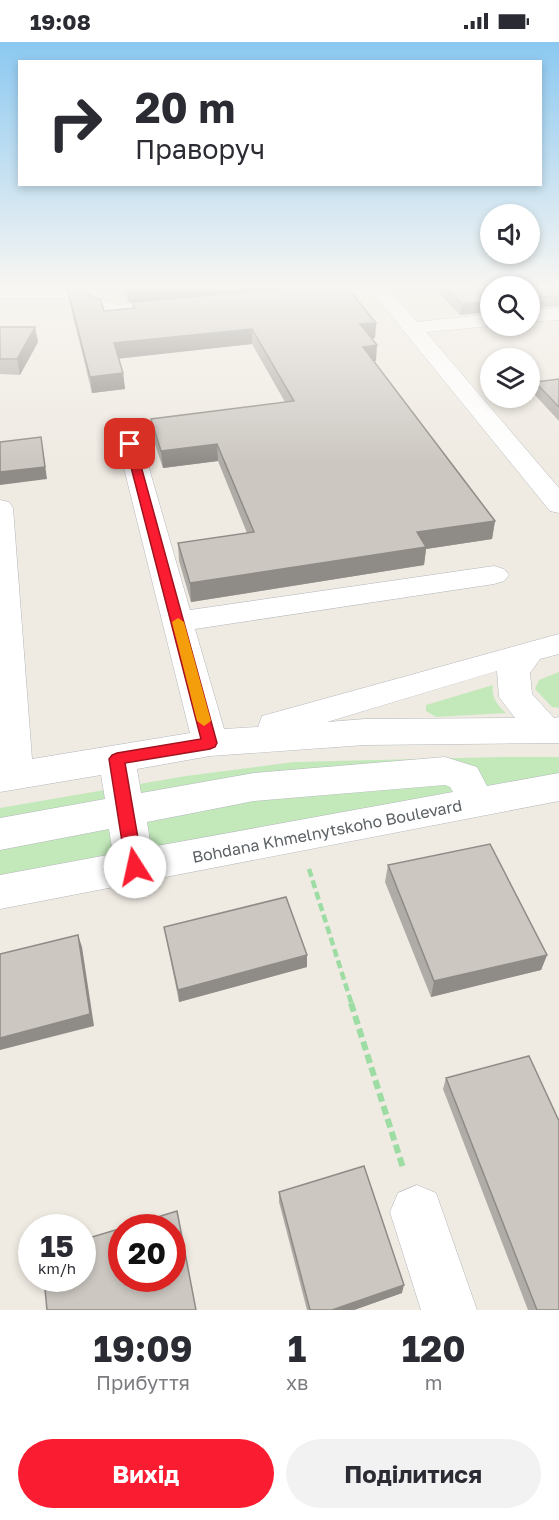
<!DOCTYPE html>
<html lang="uk">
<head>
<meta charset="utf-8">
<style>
  body { margin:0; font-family:"Golos Text",sans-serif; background:#f2f2f3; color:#2b2b33; height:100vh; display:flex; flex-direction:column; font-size:22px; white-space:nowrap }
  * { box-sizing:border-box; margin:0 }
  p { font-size:20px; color:#7c7c81 }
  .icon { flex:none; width:33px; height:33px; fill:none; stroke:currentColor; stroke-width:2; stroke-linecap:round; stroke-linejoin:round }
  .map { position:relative; height:1268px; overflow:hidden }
  .drawer { display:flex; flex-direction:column; background:#fff; flex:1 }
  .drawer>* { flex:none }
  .hud { position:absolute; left:18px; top:18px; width:524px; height:126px; border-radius:0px; box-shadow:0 3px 9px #0003; background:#fff; color:#2b2b33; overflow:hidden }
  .buttons { position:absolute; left:480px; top:162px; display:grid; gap:12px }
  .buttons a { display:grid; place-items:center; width:60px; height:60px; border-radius:50%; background:#fff; box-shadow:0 3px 9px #0003; font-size:30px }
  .speed { position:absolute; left:18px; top:1172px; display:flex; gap:12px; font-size:30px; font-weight:700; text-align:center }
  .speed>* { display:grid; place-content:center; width:78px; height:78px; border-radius:50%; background:#fff; box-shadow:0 3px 9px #0003; line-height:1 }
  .speed small { font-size:15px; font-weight:400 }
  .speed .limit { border:9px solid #d22; background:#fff; color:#111 }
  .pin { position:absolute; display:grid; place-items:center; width:51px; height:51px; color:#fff; margin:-26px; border-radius:12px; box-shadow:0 3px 9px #0006 }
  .me { position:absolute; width:66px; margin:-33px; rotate:350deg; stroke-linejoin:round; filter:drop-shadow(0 0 4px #0008) }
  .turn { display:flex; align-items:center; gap:21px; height:126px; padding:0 18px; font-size:27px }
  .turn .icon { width:78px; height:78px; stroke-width:2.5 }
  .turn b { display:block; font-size:42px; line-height:51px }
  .eta { display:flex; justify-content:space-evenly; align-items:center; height:102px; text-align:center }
  .eta b { font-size:36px; font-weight:700; line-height:42px }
  .action { display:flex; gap:12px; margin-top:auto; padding:12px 18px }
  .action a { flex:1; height:69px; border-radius:36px; background:#fa1c30; color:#fff; font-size:24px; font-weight:700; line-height:69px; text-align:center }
  .action a+a { background:#f2f2f3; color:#2b2b33 }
  .status { display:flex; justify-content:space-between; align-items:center; height:42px; padding:0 30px; background:#fff; direction:ltr }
  .status svg { height:16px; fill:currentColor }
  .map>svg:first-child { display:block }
  .green { fill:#c3e9bb }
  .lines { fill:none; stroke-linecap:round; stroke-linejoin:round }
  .minor-casing { stroke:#b3b7bb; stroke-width:1 }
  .path-far1 { stroke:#9ddca3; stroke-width:4.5; stroke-dasharray:8 4; stroke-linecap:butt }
  .path { stroke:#9ddca3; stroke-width:6; stroke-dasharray:9 4.5; stroke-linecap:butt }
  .minor { fill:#fff; fill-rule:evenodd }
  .wall { fill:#afaba6 }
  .shaded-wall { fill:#8f8b87 }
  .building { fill:#ccc7c1; stroke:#8f8b87; stroke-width:1.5 }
  .route { fill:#fa1c30; stroke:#a2121f; stroke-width:1.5 }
  .slow { fill:#f59e0b }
  .labels { text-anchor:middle; stroke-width:6; stroke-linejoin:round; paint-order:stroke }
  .street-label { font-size:16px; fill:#5a6064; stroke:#fff }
</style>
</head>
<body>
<div class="status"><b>19:08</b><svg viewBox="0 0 49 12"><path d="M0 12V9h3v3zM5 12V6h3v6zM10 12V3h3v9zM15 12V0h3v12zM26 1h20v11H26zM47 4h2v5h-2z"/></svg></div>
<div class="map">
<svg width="559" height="1268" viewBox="0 0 559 1268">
  <rect width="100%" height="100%" fill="#efeae2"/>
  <!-- green -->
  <path class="green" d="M559 630V666L552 665 535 647 539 638Z
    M493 643C491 655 497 663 506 671L436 675 426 669V663Z
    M500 715H559V738L0 838V766L186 734 294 720Z"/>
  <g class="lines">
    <!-- minor casing -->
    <g class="minor-casing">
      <path id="minor" d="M0 245H75L115 263 153 260 160 262 163 266 160 270 112 275 71 256H0Z
        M323 245H388L417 280 490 272 491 284 426 290 559 446V471L550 469 373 251 305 258 298 256 296 252 298 248Z
        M559 266V278L530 280V268Z
        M130 395 139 397 142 402 190 568 494 524 504 527 509 533 504 539 494 542 195 587 224 687 258 685 262 674 559 592V612L540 617 530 631 532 652 554 676 559 675V701L365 703 210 714 137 727 141 751 254 731 445 715 477 725 487 744 559 731V759L0 867V833L113 812 109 787 0 808V776L105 757 101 733 0 750V458L9 460 13 466 32 717 190 691 118 402 121 397ZM497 629 499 655 515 676 365 677 327 680ZM445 743 450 745 453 750 151 805 147 780 254 759Z
        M417 1143 436 1151 477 1268H421L390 1170 398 1151Z"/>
    </g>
    <!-- path-far1 -->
    <path class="path-far1" d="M309 827 352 963"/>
    <!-- path -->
    <path class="path" d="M351 961 403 1126"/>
    <!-- minor -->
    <use href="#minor" class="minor"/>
  </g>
  <!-- wall -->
  <path class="wall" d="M67 245 104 269 133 266 132 260 376 281 375 296 372 297 376 319H374L495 479 492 497 426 507 424 523 191 560 179 519 178 501 247 491 218 419 163 426 152 393 151 377 285 360 252 302 119 316 123 331 125 347 92 351 69 258Z
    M122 245H297L128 260Z
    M433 245H490V271V270L460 273Z
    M530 245H559V264L530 266Z
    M0 285H35L38 300 20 333 0 332Z
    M559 337V379L533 351 535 340Z
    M388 823 547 913 541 928 431 955 385 840Z
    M164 885 307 925 179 960Z
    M446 1036 559 1268H528L443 1047Z
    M279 1150 402 1251 354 1268H307L279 1160Z"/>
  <!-- shaded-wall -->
  <path class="shaded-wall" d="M177 245H297L128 260 127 249Z
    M490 259V270L460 273 462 262Z
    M376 281 375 296 360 298V282Z
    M35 285 38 300 20 333 17 317Z
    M252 287V302L116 317 114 301Z
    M377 303 376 319 362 320 363 305Z
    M123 331 125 347 92 351 90 335Z
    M41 395 47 437 0 443V430Z
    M217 402 218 419 163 426 161 409Z
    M495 479 492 497 426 507 424 523 191 560 190 541 417 490Z
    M78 893 82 905 94 984 0 1008V996Z
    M307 913V925L179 960 178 948Z
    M547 913 541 928 431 955 434 939Z
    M404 1243 402 1251 354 1268H332Z"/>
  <!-- building -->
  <path class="building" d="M67 245H69L101 258 104 269 135 266 132 260 307 245H347L376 281 360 282 377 303 363 305 495 479 417 490 426 505 190 541 178 501 254 490 217 402 161 409 151 377 294 359 252 287 114 301 123 331 90 335Z
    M125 245H177L127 249Z
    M445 245H490V259L462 262Z
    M530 245H559V254L532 255 530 258Z
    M0 285H35L17 317H0Z
    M559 337V365L535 340Z
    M41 395 45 425 0 430V400Z
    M490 802 547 913 434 939 388 823Z
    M286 855 307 913 178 948 164 885Z
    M78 893 90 972 0 996V912Z
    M529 1014 559 1079V1268H537L446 1036Z
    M364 1124 404 1243 332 1268H310L279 1150Z
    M177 1169 196 1268H47L44 1236H82V1198L122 1186V1236H172V1185H125Z"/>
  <!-- sky -->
  <linearGradient id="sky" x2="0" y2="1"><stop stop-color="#8bc8f1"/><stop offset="0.58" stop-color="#f8f6f2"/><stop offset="1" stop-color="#f8f6f2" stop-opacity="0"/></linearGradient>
  <rect width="559" height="422" fill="url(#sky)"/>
  <!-- route -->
  <path class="route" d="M127 400 135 402 217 701 215 705 210 707 125 721 143 825 141 830 135 832 129 830 126 825 109 717 112 713 117 711 201 697 125 402Z"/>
  <!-- slow -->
  <path class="slow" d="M178 576 184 580 211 679 204 684 197 679 172 580Z"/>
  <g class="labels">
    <!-- street labels -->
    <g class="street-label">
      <text transform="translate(327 789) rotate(-11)" y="6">Bohdana Khmelnytskoho Boulevard</text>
    </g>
  </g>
</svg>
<div class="buttons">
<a><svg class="icon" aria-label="sound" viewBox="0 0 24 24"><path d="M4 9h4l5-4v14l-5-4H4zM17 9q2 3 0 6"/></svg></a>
<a><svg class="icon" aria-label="search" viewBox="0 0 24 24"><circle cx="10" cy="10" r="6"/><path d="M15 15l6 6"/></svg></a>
<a><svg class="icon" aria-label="layers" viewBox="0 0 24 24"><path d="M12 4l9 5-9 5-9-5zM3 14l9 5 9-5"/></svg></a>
</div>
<div class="speed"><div>15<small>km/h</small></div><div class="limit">20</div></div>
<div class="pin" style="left:130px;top:402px;background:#d93025"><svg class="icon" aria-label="arrive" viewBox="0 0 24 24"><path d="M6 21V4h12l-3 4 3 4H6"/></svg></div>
<svg class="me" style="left:135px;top:825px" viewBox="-20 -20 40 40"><circle r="19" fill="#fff"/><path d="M0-13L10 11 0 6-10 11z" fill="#fa1c30"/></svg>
<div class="hud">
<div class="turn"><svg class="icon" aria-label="right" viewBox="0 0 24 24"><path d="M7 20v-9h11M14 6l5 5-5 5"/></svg><div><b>20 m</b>Праворуч</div></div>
</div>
</div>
<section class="drawer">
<div class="eta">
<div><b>19:09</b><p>Прибуття</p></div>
<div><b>1</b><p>хв</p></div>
<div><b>120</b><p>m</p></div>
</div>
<div class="action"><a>Вихід</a><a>Поділитися</a></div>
</section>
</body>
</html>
